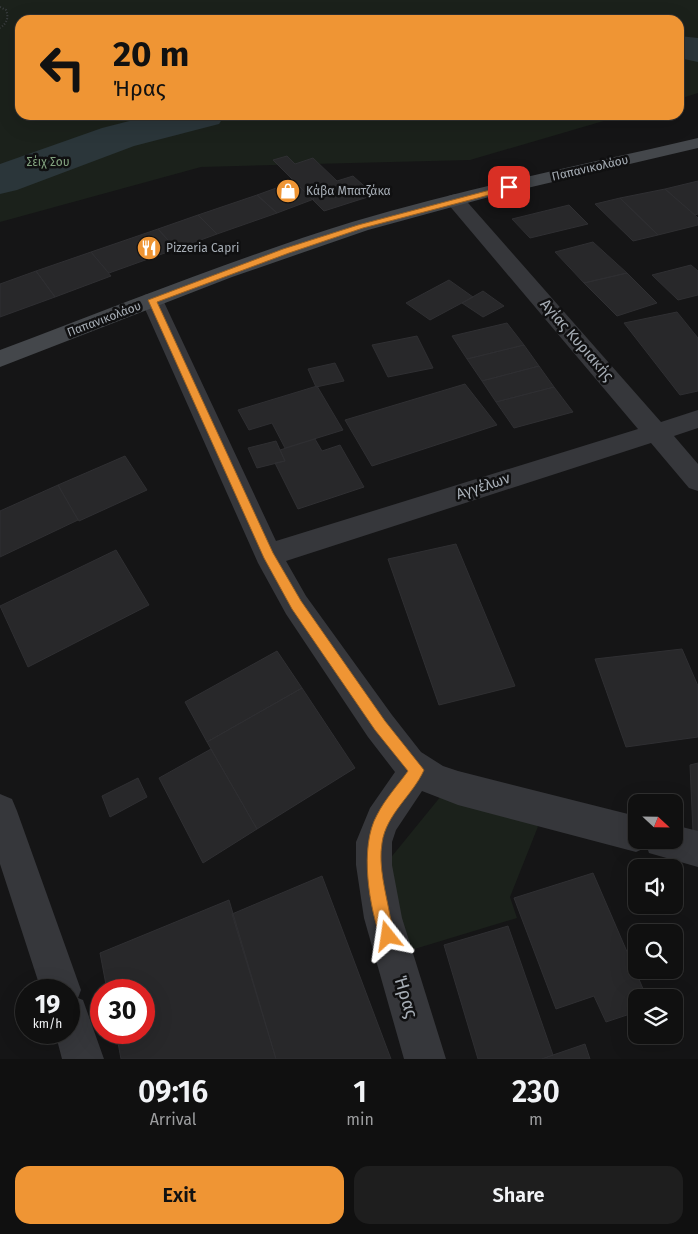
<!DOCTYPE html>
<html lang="en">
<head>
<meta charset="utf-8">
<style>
  body { margin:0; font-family:"Fira Sans",sans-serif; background:#1e1e1e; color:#f1f3f6; height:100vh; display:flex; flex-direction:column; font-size:19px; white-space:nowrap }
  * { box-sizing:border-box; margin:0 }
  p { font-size:16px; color:#9c9d9f }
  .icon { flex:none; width:28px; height:28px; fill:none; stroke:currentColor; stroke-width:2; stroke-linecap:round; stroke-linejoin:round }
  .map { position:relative; height:1059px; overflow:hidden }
  .details { display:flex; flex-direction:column; background:#101010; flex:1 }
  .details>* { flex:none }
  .banner { position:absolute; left:15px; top:15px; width:669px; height:105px; border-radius:15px; box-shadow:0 5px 20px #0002,0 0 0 1px #303030; background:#ef9534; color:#111; overflow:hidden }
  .needle { width:32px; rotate:112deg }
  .controls { position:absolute; left:628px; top:794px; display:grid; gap:10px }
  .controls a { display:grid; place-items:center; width:55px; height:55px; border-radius:10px; background:#101010; box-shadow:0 5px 20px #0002,0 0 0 1px #303030; font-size:25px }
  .speed { position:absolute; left:15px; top:979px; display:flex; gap:10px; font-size:25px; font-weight:700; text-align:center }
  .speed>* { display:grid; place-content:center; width:65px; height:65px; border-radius:50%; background:#101010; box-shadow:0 5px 20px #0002,0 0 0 1px #303030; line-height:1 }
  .speed small { font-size:12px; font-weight:400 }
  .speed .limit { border:8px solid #d22; background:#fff; color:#111 }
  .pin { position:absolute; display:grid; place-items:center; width:42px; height:42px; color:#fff; margin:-21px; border-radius:10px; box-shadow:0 2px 8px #0006 }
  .me { position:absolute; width:55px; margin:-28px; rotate:345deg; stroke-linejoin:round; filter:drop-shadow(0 0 4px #0008) }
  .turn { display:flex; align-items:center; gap:18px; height:105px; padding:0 15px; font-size:22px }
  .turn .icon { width:65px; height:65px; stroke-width:2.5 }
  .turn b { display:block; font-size:35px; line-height:42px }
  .eta { display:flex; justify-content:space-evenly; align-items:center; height:85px; text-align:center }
  .eta b { font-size:30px; font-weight:600; line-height:35px }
  .primary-button { display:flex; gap:10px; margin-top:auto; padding:10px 15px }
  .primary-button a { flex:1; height:58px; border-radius:15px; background:#ef9534; color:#111; font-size:20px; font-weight:600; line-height:58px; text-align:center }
  .primary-button a+a { background:#1e1e1e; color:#f1f3f6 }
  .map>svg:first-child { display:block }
  .green { fill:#1b211b }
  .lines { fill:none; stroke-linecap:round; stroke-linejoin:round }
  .river { fill:#2b363a; fill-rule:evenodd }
  .building { fill:#28282a; stroke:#2f2f32 }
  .path { stroke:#3c3f42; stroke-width:2; stroke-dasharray:1 2; stroke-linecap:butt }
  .minor { fill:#36373b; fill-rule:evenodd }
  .secondary { fill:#44474b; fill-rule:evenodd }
  .route { fill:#ef9534; stroke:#9b6122 }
  .labels { text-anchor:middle; stroke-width:5; stroke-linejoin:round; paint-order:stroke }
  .far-park-label { font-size:12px; fill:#81a17e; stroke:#101011 }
  .far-street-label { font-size:12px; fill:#a7aeb6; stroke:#101011 }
  .far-poi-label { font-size:12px; fill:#a7aeb6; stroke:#101011; text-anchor:start }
  .street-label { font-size:15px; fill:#a7aeb6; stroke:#101011 }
  .near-street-label { font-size:18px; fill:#a7aeb6; stroke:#101011 }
</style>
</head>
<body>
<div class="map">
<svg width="698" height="1059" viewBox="0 0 698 1059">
  <rect width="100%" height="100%" fill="#151516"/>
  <!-- green -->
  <path class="green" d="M0 0H698V93L679 99V20H20V115H624L470 160 201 167 0 222Z
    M441 796 539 824 510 897 517 918 408 951 384 866Z"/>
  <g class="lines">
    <!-- river -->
    <path class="river" d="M679 36 698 38V62L679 58Z
      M153 115H225L219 124 134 146 17 190 0 194V164L102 128Z"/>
  </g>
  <!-- building -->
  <path class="building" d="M287 156 295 164 313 158 337 181 353 176 374 195 324 211 273 160Z
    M698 181V214L695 215 665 189Z
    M293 182 314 199 277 213 257 195Z
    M665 189 698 218V225L658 235 620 198Z
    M257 195 277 213 217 234 198 215Z
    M620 198 658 235 633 241 595 204Z
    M569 205 588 224 530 238 512 219Z
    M198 215 217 234 176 249 158 229Z
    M158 229 176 249 109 273 91 252Z
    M593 242 627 273 584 283 555 252Z
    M91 252 111 276 55 297 36 271Z
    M691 265 698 271V295L678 300 652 275Z
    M36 271 55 297 0 317V284Z
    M627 273 657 303 617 316 584 283Z
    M449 280 473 297 430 320 406 303Z
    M483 291 504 306 483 317 462 303Z
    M677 312 698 338V391L680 395 624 323Z
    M507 323 524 345 467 359 452 336Z
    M417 336 433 368 388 377 372 345Z
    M524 345 539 366 482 381 467 359Z
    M335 363 344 381 316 387 308 369Z
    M539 366 554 387 496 402 482 381Z
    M465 384 497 425 372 466 345 420Z
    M317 386 343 430 285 448 272 423 249 430 238 410Z
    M554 387 573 412 514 428 496 402Z
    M315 439 322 451 340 445 364 487 298 509 275 463 285 461 280 450Z
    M276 441 285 461 257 468 248 448Z
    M125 456 147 490 79 521 58 485Z
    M58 485 78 520 0 557V511Z
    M456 544 515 686 439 705 388 559Z
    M116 550 149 605 28 667 0 606Z
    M682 649 698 686V737L626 747 595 659Z
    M277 651 302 688 207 742 185 702Z
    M302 688 355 768 257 829 207 742Z
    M211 749 257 829 203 863 159 778Z
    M698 763V834L693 832 690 765Z
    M138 778 147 797 110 817 102 796Z
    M593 873 647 998H636V1012L606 1022 594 996 556 1009 514 898Z
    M322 876 391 1059H276L232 914Z
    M229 900 276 1059H121L116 1032H144V990H107L100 953Z
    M508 926 553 1055 542 1059H478L444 945Z
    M585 1044 590 1059H542L553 1055Z"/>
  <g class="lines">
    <!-- path -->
    <path class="path" d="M0 7 6 10C9 18 7 23 0 28"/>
    <!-- minor -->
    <path class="minor" d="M455 194 462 196 661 422 698 410V428L674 436 698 464V491L689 488 651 443 286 561 306 596 392 715 421 752 443 766 458 771 636 816V840H674V825L698 831V867L649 853 647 847 636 852 458 805 422 791 396 830 392 842V865L402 918 446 1059H404L364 918 356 865V842L370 808 395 772 368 737 286 614 258 563 141 300 144 295 152 293 160 295 163 300 276 541 638 429 448 204 445 200 448 196Z
      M0 794 12 799 17 811 81 990 78 998 83 1000 104 1059H62L55 1032H69V990H41L0 864Z"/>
    <!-- secondary -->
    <path class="secondary" d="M698 138V148L489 197 368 230 232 277 0 367V350C117 306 233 259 352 222 466 188 583 165 698 138Z"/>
  </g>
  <!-- route -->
  <path class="route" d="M509 185 513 187 512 189 363 228 289 253 157 302 273 553 301 601 385 721 424 770C413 795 386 814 382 843 378 866 386 893 390 916 392 925 397 933 394 942L388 944 382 942C369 908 359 847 377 815 385 799 398 785 408 771L375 730 292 609 264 558 148 300 283 249 358 225Z"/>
  <!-- icons -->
  <defs>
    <g id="shop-disc" transform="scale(1.25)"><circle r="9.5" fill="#ef9534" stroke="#101011"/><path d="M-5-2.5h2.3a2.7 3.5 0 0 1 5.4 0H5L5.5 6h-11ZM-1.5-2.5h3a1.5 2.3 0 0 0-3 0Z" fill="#fff"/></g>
    <g id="restaurant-disc" transform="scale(1.25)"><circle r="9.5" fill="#ef9534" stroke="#101011"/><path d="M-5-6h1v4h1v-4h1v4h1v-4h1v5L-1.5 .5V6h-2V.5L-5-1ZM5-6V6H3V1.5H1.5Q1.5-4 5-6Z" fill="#fff"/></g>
  </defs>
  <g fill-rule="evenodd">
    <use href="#shop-disc" x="288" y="191"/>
    <use href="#restaurant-disc" x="149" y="248"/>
  </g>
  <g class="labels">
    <!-- far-park labels -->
    <g class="far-park-label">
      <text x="48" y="166">Σέιχ Σου</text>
    </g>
    <!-- far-street labels -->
    <g class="far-street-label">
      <text transform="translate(590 168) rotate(-13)" y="4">Παπανικολάου</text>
      <text transform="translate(104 319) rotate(-21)" y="4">Παπανικολάου</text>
    </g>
    <!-- far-poi labels -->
    <g class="far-poi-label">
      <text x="306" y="195">Κάβα Μπατζάκα</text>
      <text x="166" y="252">Pizzeria Capri</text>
    </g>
    <!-- street labels -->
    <g class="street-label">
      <text transform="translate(577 340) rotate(49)" y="5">Αγίας Κυριακής</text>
      <text transform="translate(483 486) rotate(-18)" y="5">Αγγέλων</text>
    </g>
    <!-- near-street labels -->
    <g class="near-street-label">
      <text transform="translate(406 997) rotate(73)" y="6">Ήρας</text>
    </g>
  </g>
</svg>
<div class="controls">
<a><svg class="needle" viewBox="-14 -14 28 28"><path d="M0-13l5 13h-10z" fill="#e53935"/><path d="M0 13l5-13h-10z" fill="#9c9d9f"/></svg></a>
<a><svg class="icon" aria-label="sound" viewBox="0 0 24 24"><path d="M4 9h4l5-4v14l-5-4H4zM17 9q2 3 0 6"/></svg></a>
<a><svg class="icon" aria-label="search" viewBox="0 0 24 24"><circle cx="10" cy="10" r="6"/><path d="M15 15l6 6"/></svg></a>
<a><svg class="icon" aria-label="layers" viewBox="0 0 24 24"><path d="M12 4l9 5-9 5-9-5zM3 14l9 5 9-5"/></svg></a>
</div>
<div class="speed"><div>19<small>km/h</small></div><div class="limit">30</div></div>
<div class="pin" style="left:509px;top:187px;background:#d93025"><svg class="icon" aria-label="arrive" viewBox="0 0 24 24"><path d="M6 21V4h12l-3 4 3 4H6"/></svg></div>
<svg class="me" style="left:388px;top:936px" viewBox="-20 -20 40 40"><path d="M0-17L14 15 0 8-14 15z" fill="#ef9534" stroke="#fff" stroke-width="4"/></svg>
<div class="banner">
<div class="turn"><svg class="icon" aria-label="left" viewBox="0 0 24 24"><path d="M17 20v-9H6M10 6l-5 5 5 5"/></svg><div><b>20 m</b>Ήρας</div></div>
</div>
</div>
<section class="details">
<div class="eta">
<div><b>09:16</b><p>Arrival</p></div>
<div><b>1</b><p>min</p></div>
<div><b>230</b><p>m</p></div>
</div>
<div class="primary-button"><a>Exit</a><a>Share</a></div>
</section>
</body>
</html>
